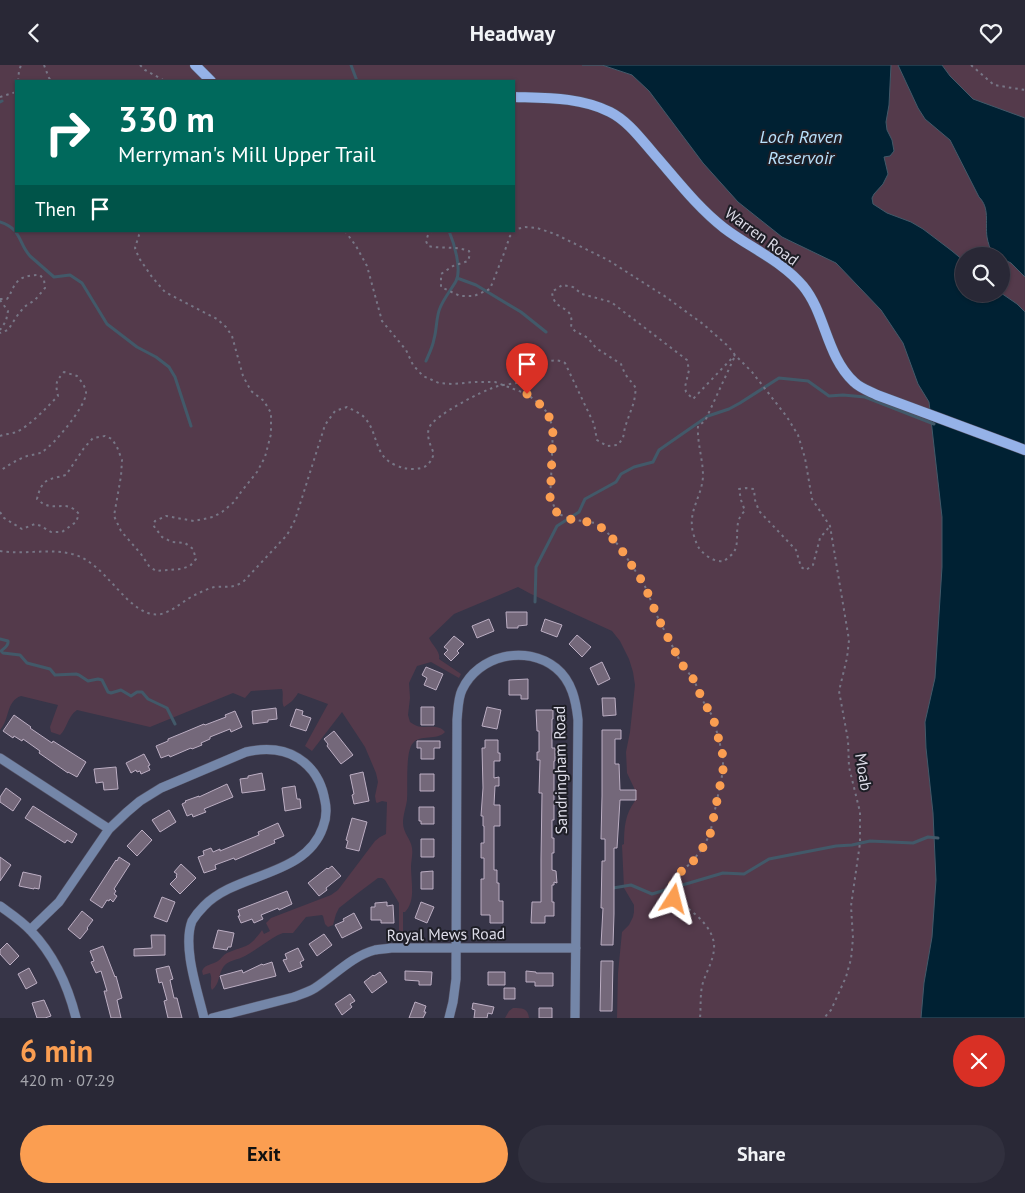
<!DOCTYPE html>
<html lang="en">
<head>
<meta charset="utf-8">
<style>
  body { margin:0; font-family:"PT Sans",sans-serif; background:#31303e; color:#f1f3f6; height:100vh; display:flex; flex-direction:column; font-size:19px; white-space:nowrap }
  * { box-sizing:border-box; margin:0 }
  p { font-size:16px; color:#a5a6ad }
  .icon { flex:none; width:28px; height:28px; fill:none; stroke:currentColor; stroke-width:2; stroke-linecap:round; stroke-linejoin:round }
  .map { position:relative; height:953px; overflow:hidden }
  .details { display:flex; flex-direction:column; background:#292836; flex:1 }
  .details>* { flex:none }
  .top-card { position:absolute; left:15px; top:15px; width:500px; height:152px; border-radius:0px; box-shadow:0 1px 4px #0004,0 0 0 1px #454451; background:#00695c; color:#fff; overflow:hidden }
  .fabs { position:absolute; left:955px; top:182px; display:grid; gap:10px }
  .fabs a { display:grid; place-items:center; width:55px; height:55px; border-radius:50%; background:#292836; box-shadow:0 1px 4px #0004,0 0 0 1px #454451; font-size:25px }
  .pin { position:absolute; display:grid; place-items:center; width:42px; height:42px; color:#fff; margin:-51px -21px; border-radius:50% 50% 50% 0; rotate:-45deg; box-shadow:0 0 5px #0007 }
  .pin .icon { rotate:45deg }
  .me { position:absolute; width:55px; margin:-28px; rotate:9deg; stroke-linejoin:round; filter:drop-shadow(0 0 4px #0008) }
  .turn { display:flex; align-items:center; gap:18px; height:105px; padding:0 20px; font-size:22px }
  .turn .icon { width:65px; height:65px; stroke-width:2.5 }
  .turn b { display:block; font-size:35px; line-height:42px }
  .then { display:flex; align-items:center; height:48px; padding:0 20px; background:#0003; gap:10px; font-size:19px }
  .round { display:grid; place-items:center; flex:none; width:52px; height:52px; border-radius:26px; background:#31303e }
  .summary { display:flex; align-items:center; justify-content:space-between; height:85px; padding:0 20px }
  h1 { font-size:30px; font-weight:700; line-height:38px; color:#fb9e51 }
  .cta { display:flex; gap:10px; margin-top:auto; padding:10px 20px }
  .cta a { flex:1; height:58px; border-radius:30px; background:#fb9e51; color:#111; font-size:20px; font-weight:700; line-height:58px; text-align:center }
  .cta a+a { background:#31303e; color:#f1f3f6 }
  header { display:flex; justify-content:space-between; align-items:center; height:65px; padding:0 20px; background:#292836; font-size:22px; font-weight:700 }
  .map>svg:first-child { display:block }
  .green { fill:#543a4b; fill-rule:evenodd }
  .water { fill:#002133; stroke:#425969 }
  .lines { fill:none; stroke-linecap:round; stroke-linejoin:round }
  .stream { stroke:#425969; stroke-width:3 }
  .building { fill:#74687a; stroke:#bcaec3 }
  .street-casing { stroke:#555365; stroke-width:10 }
  .secondary-casing { stroke:#555365; stroke-width:11 }
  .path { stroke:#777686; stroke-width:2; stroke-dasharray:2.5 4; stroke-linecap:butt }
  .street { stroke:#7486a8; stroke-width:9 }
  .secondary { stroke:#95b2e8; stroke-width:10 }
  .route { stroke:#fb9e51; stroke-width:9; stroke-dasharray:0 16.2 }
  .labels { text-anchor:middle; stroke-width:4; stroke-linejoin:round; paint-order:stroke }
  .street-label { font-size:16px; fill:#dddce8; stroke:#1e1e26 }
  .water-label { font-size:18px; font-style:italic; fill:#b8e1fc; stroke:#1e1e26 }
</style>
</head>
<body>
<header><svg class="icon" aria-label="back" viewBox="0 0 24 24"><path d="M15 5l-7 7 7 7"/></svg>Headway<svg class="icon" aria-label="heart" viewBox="0 0 24 24"><path d="M12 20l-8-8c-3-5 5-10 8-4 3-6 11-1 8 4z"/></svg></header>
<div class="map">
<svg width="1025" height="953" viewBox="0 0 1025 953">
  <rect width="100%" height="100%" fill="#373548"/>
  <!-- green -->
  <path class="green" d="M0 0H1025V953H617L618 908 622 867 629 860 633 852 634 847V840L624 823 622 780 624 779C624 763 625 749 635 736V725L627 708 626 687 630 667 635 620 633 607 629 594 620 576 612 566 531 529 518 522 454 549 429 573C432 580 441 587 439 594L461 609 459 613 431 597 417 601 409 618 410 633 408 650 410 657C412 658 414 660 417 661 426 664 438 658 445 667 437 676 420 669 413 678 405 686 408 722 407 735 406 742 403 750 403 758 403 768 411 774 412 783 413 790 411 796 411 802 411 817 416 836 405 847H403V872H399V838L385 815 382 813H378L358 828 339 843 336 849 333 860 328 862 325 859 323 851 322 850 306 852 293 868H283L278 870C267 876 256 885 245 891 238 895 229 895 224 901 218 909 220 919 212 925 209 920 213 914 210 908L203 910 202 906C205 899 212 900 218 896 221 894 223 890 227 888 245 880 249 884 262 865L264 869 270 866 266 858 271 853 331 830 338 825 375 776 380 772 386 769 387 737 382 736 377 738 376 737 375 731 378 717 376 708 365 682 342 647 312 686 305 681 328 639 298 628C294 635 290 638 284 642 281 637 284 630 282 624L251 626 245 633 233 628 150 662 77 645C67 652 67 664 60 670L51 667 50 662 58 640 21 631C6 636 10 654 0 665ZM16 16H514V166H16ZM964 191H1001V229H964Z
    M513 943C522 943 528 943 529 953H505L509 946Z"/>
  <!-- water -->
  <path class="water" d="M582 0H891L889 40 886 57 887 65 892 75 894 86 890 91 884 92 888 109 883 119 874 129 872 133 873 139 887 148 911 157 923 164 952 186 964 196V229H1001V228L1017 239 1025 247V953H921L924 918 932 872 936 815 933 748 926 683 925 657 935 613 942 502V452L929 337 918 319 903 278 881 245 836 198 782 172 738 137 703 98 649 26 632 10 602 0Z
    M898 0H942L950 11 973 34 1025 53V212L1011 198 1001 193V191H998L992 188C990 183 988 178 987 172 985 157 990 143 979 132L950 75 925 54 918 43Z"/>
  <g class="lines">
    <!-- stream -->
    <path class="stream" d="M351 0 357 16
      M0 37 2 36
      M0 157C22 164 18 178 30 191 38 198 46 205 54 212L70 210 82 218 107 259 137 282 156 292 169 302 175 312 191 361
      M457 213 476 220 521 247 546 267
      M426 296C429 289 433 281 434 274 437 264 436 252 440 243 444 233 451 225 456 216 462 204 454 178 449 166
      M535 537 536 502 557 461 579 447 585 434 616 417 621 409 634 402 653 397 659 385 708 351 729 344 740 338 779 313 808 316 829 331 843 330 865 332 934 359
      M0 574 8 576C9 581 4 583 1 586L3 588 20 590 27 598 50 604 55 610 76 609 79 610 88 616 98 614 102 615 108 627 111 628 121 625 131 631 137 627H142L148 634 167 643 175 659
      M613 823 631 820 652 829 723 808 744 809 769 794 836 781 852 780 870 776 913 778 928 772 938 773"/>
  </g>
  <!-- building -->
  <path class="building" d="M506 547H527V560L518 561V563H507Z
    M489 554 494 566 477 573 472 561Z
    M545 554 562 560 557 572 541 566Z
    M577 570 591 582 582 592 569 579Z
    M454 571 464 579 457 586 459 588 451 596 444 589 448 585 444 582Z
    M602 597 610 614 598 620 590 603Z
    M426 602 443 609 436 625 424 620 427 613 422 610Z
    M528 614V634H521V630H509V615Z
    M602 633H615L616 650 603 651Z
    M421 642H434V660H421Z
    M487 642 501 645 497 664 482 661Z
    M276 643 277 654 268 655V657L253 659 252 646Z
    M296 644 303 646 302 650 311 653 306 666 290 661Z
    M536 645H553V654H552V683H555V696H554V755H552V773H554V788H552V805L556 806 557 818 554 817V820H552V837H554V851H545V858H531L532 837H541V794L542 728H539L540 695H537V687H539V666H537Z
    M235 646 242 662 231 667 230 664 210 672V674L201 678 202 680 192 684 191 683 170 692 169 690 161 693 156 681 168 676V674L185 667 204 659 205 660 226 652 225 650Z
    M14 650 31 662 30 663 52 678 53 676 86 697 77 712 68 707V708L39 688 40 686 23 674 22 676 14 671 13 673 3 666Z
    M602 665H621V674H615V699H619L620 725H636V735H620L617 783H614V849L613 880H601L603 843H601L602 796H605V774H601L602 731Z
    M334 666 353 690 341 699 327 681 328 679 324 674Z
    M485 675H498V688H500V696H494V713L499 712V721H495L494 740H500V761H494V805H497V818H499V836H503V858H490V850H481V814H484V793H481V778H484V761H483V751H481L483 723 482 683H485Z
    M417 676H440V683H434V694H421V683H417Z
    M144 689 150 700 148 701 150 705 141 709 140 706 137 707 136 705 131 708 126 698Z
    M116 702 118 724 104 725 103 717 96 718 94 704Z
    M363 707 369 736 354 739 352 730 354 729 350 710Z
    M262 708 265 725 242 728 240 714 248 713V711Z
    M420 709H434V726H420Z
    M227 719 233 732 204 744 206 747 193 752 192 749 187 751 182 739 186 737 185 736 199 731V732Z
    M295 721 297 734H300L301 743 285 746 282 723Z
    M6 723 21 734 13 746 0 737V732Z
    M33 741 77 769 72 778 67 775 65 778 25 753Z
    M419 742H434V759H421V756H419Z
    M169 745 176 757 160 767 152 755Z
    M352 753 367 757 359 786 346 783 348 776 346 775Z
    M278 758 284 771 274 775 275 778 235 795 234 793 215 800 216 804 204 808 198 792 204 790 203 786 211 783 213 787 220 784V786L259 770 258 767Z
    M142 765 152 775 137 791 127 781Z
    M421 774H434V792H421Z
    M0 792 11 800 0 816Z
    M119 792 130 799 114 824 116 826 114 829 117 831 113 837 110 834 109 836 107 835 102 843 90 835 116 795 117 796Z
    M181 799 196 813 180 829 170 819 177 812 176 811 177 809 174 807Z
    M332 801 341 811 326 823 327 825 319 831 308 818 327 803 328 804Z
    M433 806V824H421V807Z
    M23 807 41 811 39 824 34 823V824L19 821Z
    M287 826 292 839 279 845 278 843 261 850 263 854 254 858 252 854 241 858 238 851H240L238 845Z
    M162 832 175 837 167 857 154 852Z
    M387 837V841L393 840 394 858H381V855H371V842H375V838Z
    M421 837 434 842 427 858 415 853Z
    M82 846 93 855 87 863 88 864 80 874 68 864Z
    M354 848 362 863 342 873 335 860 344 856 343 854Z
    M218 865 234 868 231 882H228L227 885 213 883Z
    M324 869 332 880 317 891 309 879Z
    M151 870H165V890L134 891V884L152 883Z
    M7 878 19 891 10 900 0 889V885Z
    M103 881 115 912 116 911 122 933 117 935 121 953H111L104 926H107L101 906 96 908 91 897 94 896 90 886Z
    M298 883 304 895 300 897 302 902 289 907 283 895 287 894 285 889Z
    M601 896H613L612 946H600Z
    M272 897 276 911 224 924 220 911 242 905 243 908 262 899 263 900Z
    M169 901 173 914 170 915 174 933H177L182 953H168L164 936 167 935 162 917 159 918 156 904Z
    M29 903 37 918 26 924 18 909Z
    M405 906 432 907 431 920H419V916L405 915Z
    M526 906 536 907V908H553V921H535V917H526Z
    M380 907 387 917 372 928 364 917 373 910 374 911Z
    M488 907H505V920H488Z
    M504 923H515V934H504Z
    M350 929 355 936 350 939 352 942 342 950 335 939Z
    M44 935 51 951 45 953H37L32 938Z
    M415 937 426 941 424 947H426L423 953H409Z
    M473 938 494 942 492 949 488 948 487 953H474L475 945 472 944Z
    M539 943H552V953H539Z"/>
  <g class="lines">
    <!-- street casing -->
    <g class="street-casing">
      <path id="street" d="M0 693 109 764
        M0 841C11 849 22 856 31 866 54 890 68 921 76 953
        M30 865 59 837 109 764 127 747 140 736 161 723 246 687C264 683 282 683 298 693 314 703 322 718 325 736 327 745 326 754 323 762 306 812 237 807 204 841 199 846 195 851 192 856 182 882 198 927 204 953
        M212 953 294 932C301 929 309 927 315 923 335 910 352 891 375 885 380 884 386 884 391 883H576
        M449 953 453 937 456 914 457 655C458 645 458 633 462 625 478 590 526 579 556 603 572 616 576 636 578 655L575 953"/>
    </g>
    <!-- secondary casing -->
    <g class="secondary-casing">
      <path id="secondary" d="M195 0 211 16
        M514 32C546 33 580 32 610 47 628 56 641 74 654 89 676 114 697 142 724 163 750 183 781 195 803 221 826 249 826 291 854 317 860 323 869 326 877 330L1025 385"/>
    </g>
    <!-- path -->
    <path class="path" d="M44 0 49 13 52 16
      M140 0 145 5 165 16
      M971 0 994 20 1025 25
      M18 16 19 6 21 0
      M0 32 16 27
      M345 166 356 181 367 201 382 256 406 285 413 300 423 311 439 318 452 319 475 317H495L527 329 542 341 548 349 553 363 551 416 550 432 557 448 570 454 595 458 606 466 619 481 644 519 658 553 681 598 694 615 703 636 713 652 723 691V706L710 769 702 784 691 798 678 809 672 821 674 834C690 844 716 862 714 884 713 897 705 909 702 921 700 932 701 943 700 953
      M433 166 428 170 426 176 428 181C442 184 456 181 469 186L470 189 468 196 453 201 441 209V222L460 231H474L490 224 503 191 510 171 517 164 525 162 537 163 555 169 608 195 666 232 703 259 728 281 735 290 752 307 787 352 798 370 805 393 812 434 830 461 849 575 847 593 839 626 848 675 849 702 860 747V778L851 841 853 873 851 894 846 912 831 945 824 953
      M0 234H7C10 230 11 227 13 223 18 212 28 210 40 210L44 215 45 223 35 235 24 242 17 251 8 265 0 268
      M0 235 8 246 6 256 0 265
      M734 293 705 356 698 361C697 378 703 394 703 411 702 433 686 447 694 471 697 480 698 484 706 490 710 494 718 497 724 496 725 495 730 492 730 491 744 481 730 458 745 446L741 435 739 424 746 423 754 424 755 435 759 446 796 485 801 502 806 505 813 500 820 473 830 461
      M0 371C5 369 11 369 16 367 29 362 48 341 58 331 55 318 56 316 64 307L77 311C81 316 86 322 86 328 86 341 54 380 42 387 38 389 32 390 27 391 17 395 8 400 0 406
      M0 447 4 453 22 464 35 459 41 461 51 467H62L76 457 79 449C65 432 54 450 37 434 42 413 48 415 66 410L84 383 93 373 105 371 112 374 117 382 122 395 121 411 114 451 121 466 141 489 149 501 156 506 181 504 190 501 196 494 193 484 185 478 172 477 162 472 153 460 155 456 166 451 194 456 213 452 222 447 234 437 241 427 257 407 265 392 271 369V348L264 336 251 326 243 311 232 271 226 262 217 254 165 227 152 212 139 193 135 183 139 170 143 166
      M0 486C24 490 48 483 72 489 86 492 99 504 109 515 122 528 140 553 161 549 174 546 185 534 197 529 203 526 209 523 215 522 227 521 233 524 244 516L287 470 295 455 325 360 335 346 347 342C353 345 360 348 364 352 379 368 373 390 395 400 402 403 407 404 414 404 427 403 429 400 434 389 431 381 426 372 429 363 433 351 482 326 495 322 508 318 525 319 536 311 541 308 543 303 544 298 552 295 557 294 565 298L594 359 597 375 607 381 618 380 623 373 625 362 634 337 636 323 625 309 621 299 596 283 588 273 575 266 571 262C575 237 553 249 552 226L557 224 562 220 573 222 582 229 611 237 687 295 689 305 685 322 686 327 693 334 735 290"/>
    <!-- street -->
    <use href="#street" class="street"/>
    <!-- secondary -->
    <use href="#secondary" class="secondary"/>
  </g>
  <g class="lines">
    <!-- route -->
    <path class="route" d="M527 329 542 341 548 349 553 363 551 416 550 432 557 448 570 454 595 458 606 466 619 481 644 519 658 553 681 598 694 615 703 636 713 652 723 691V706L710 770 702 784 692 798 678 809 672 821 674 834"/>
  </g>
  <g class="labels">
    <!-- street labels -->
    <g class="street-label">
      <text transform="translate(762 171) rotate(36)" y="6">Warren Road</text>
      <text transform="translate(560 705) rotate(-91)" y="6">Sandringham Road</text>
      <text transform="translate(864 707) rotate(81)" y="6">Moab</text>
      <text transform="translate(446 869) rotate(-1)" y="6">Royal Mews Road</text>
    </g>
    <!-- water labels -->
    <g class="water-label">
      <text x="801" y="78">Loch Raven<tspan x="801" dy="21">Reservoir</tspan></text>
    </g>
  </g>
</svg>
<div class="fabs">
<a><svg class="icon" aria-label="search" viewBox="0 0 24 24"><circle cx="10" cy="10" r="6"/><path d="M15 15l6 6"/></svg></a>
</div>
<div class="pin" style="left:527px;top:329px;background:#d93025"><svg class="icon" aria-label="arrive" viewBox="0 0 24 24"><path d="M6 21V4h12l-3 4 3 4H6"/></svg></div>
<svg class="me" style="left:674px;top:834px" viewBox="-20 -20 40 40"><path d="M0-17L14 15 0 8-14 15z" fill="#fb9e51" stroke="#fff" stroke-width="4"/></svg>
<div class="top-card">
<div class="turn"><svg class="icon" aria-label="right" viewBox="0 0 24 24"><path d="M7 20v-9h11M14 6l5 5-5 5"/></svg><div><b>330 m</b>Merryman's Mill Upper Trail</div></div>
<div class="then">Then<svg class="icon" aria-label="arrive" viewBox="0 0 24 24"><path d="M6 21V4h12l-3 4 3 4H6"/></svg></div>
</div>
</div>
<section class="details">
<div class="summary"><div><h1>6 min</h1><p>420 m · 07:29</p></div><a class="round" style="background:#d93025;color:#fff"><svg class="icon" aria-label="close" viewBox="0 0 24 24"><path d="M6 6l12 12M18 6L6 18"/></svg></a></div>
<div class="cta"><a>Exit</a><a>Share</a></div>
</section>
</body>
</html>
